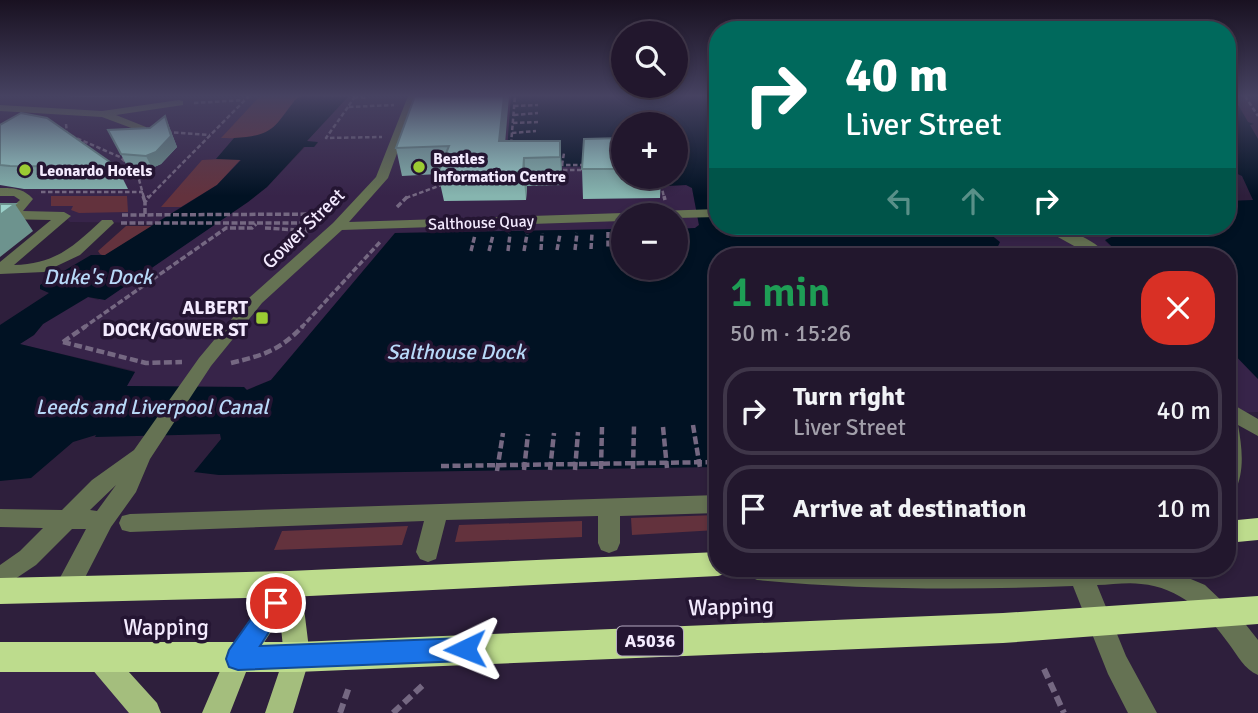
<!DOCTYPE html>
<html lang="en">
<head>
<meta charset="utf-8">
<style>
  body { margin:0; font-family:Signika,sans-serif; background:#2e2439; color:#f1f3f6; height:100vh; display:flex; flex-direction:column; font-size:26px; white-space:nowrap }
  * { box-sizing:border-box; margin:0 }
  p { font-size:23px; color:#a29faa }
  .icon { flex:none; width:38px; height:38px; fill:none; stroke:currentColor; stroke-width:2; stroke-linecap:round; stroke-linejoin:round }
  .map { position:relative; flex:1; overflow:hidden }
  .side { position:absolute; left:709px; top:248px; width:527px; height:329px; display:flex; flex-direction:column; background:#22172d; border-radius:28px; box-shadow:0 4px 10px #0003,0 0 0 2px #3f3649 }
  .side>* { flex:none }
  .hud { position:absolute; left:709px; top:21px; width:527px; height:214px; border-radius:28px; box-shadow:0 4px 10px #0003,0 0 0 2px #3f3649; background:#00695c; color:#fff; overflow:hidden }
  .buttons { position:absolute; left:611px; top:21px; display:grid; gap:14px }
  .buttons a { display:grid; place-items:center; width:77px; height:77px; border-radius:50%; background:#22172d; box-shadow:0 4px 10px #0003,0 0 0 2px #3f3649; font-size:35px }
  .pin { position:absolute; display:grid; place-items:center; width:60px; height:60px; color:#fff; margin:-30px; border:4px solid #fff; border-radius:50%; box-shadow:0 2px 7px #0007 }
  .me { position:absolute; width:77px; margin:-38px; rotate:268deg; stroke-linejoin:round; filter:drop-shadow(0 0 5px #0008) }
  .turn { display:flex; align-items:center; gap:24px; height:147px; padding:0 21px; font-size:32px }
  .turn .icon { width:91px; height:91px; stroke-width:2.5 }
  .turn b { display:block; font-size:49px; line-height:60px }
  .lanes { display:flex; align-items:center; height:66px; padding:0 21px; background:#0003; justify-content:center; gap:35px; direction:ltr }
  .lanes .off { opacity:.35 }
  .round { display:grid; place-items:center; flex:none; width:74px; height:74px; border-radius:28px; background:#2e2439 }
  .summary { display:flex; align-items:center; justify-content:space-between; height:119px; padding:0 21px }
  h1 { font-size:42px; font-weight:600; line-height:52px; color:#1e9e55 }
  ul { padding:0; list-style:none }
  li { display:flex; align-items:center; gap:21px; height:88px; margin:0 14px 10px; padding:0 7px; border:4px solid #3f3649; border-radius:28px }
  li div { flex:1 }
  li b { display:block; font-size:26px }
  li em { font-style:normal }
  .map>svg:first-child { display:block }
  .built { fill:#372449 }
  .green { fill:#63323d }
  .water { fill:#011223 }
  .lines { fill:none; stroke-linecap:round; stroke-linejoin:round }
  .path-far3 { stroke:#756882; stroke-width:2.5; stroke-dasharray:4.5 2.5; stroke-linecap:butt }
  .path-far2 { stroke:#756882; stroke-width:3.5; stroke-dasharray:6 2.5; stroke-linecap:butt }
  .path-far1 { stroke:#756882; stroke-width:4.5; stroke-dasharray:8 3.5; stroke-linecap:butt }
  .path { stroke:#756882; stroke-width:6; stroke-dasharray:10 5; stroke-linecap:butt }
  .minor { fill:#657253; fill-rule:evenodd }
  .major { fill:#a4be7d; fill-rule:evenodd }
  .highway { fill:#bddc8d; fill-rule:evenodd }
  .wall { fill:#86b5af }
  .shaded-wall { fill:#6d938e }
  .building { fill:#9cd2cb; stroke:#6d938e; stroke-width:2 }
  .route { fill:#1a73e8; stroke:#114b97; stroke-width:2 }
  .poi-dot { fill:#9bcb33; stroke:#241532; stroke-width:2.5 }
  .labels { text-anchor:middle; stroke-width:7; stroke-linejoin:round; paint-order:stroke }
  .far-poi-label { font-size:16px; font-weight:bold; fill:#f3eafe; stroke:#241532; text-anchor:start }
  .far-street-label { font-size:16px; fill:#f3eafe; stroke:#241532 }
  .shield { fill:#241532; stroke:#b5aac1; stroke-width:2 }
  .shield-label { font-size:18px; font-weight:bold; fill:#f3eafe }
  .street-label { font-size:19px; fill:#f3eafe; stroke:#241532 }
  .poi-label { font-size:19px; font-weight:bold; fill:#f3eafe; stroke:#241532; text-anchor:end }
  .water-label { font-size:21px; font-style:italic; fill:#b8d9f8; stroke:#241532 }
  .near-street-label { font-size:23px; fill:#f3eafe; stroke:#241532 }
</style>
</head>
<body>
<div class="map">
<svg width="1258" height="713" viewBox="0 0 1258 713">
  <rect width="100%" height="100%" fill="#2e1f3c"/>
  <!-- built -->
  <path class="built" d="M0 96H311H301L189 202 156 223 70 222 64 216 0 215Z
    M346 96H511L507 151 623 166V177H663L666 186 687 185 692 188 699 225 695 228 676 229V215H623V229L395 233 271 380 246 390 244 387 126 386 135 371 19 344 34 335 43 324 88 297 98 300 248 202 267 187 305 147H314L318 143 306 142Z
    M980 226H1135L1105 241 1123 257H993L992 239Z
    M1227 347 1258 379V412L1227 413Z
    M0 657 100 659 145 713H0Z"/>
  <!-- green -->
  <path class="green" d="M260 96H311C287 97 284 124 265 134 253 140 234 138 221 138Z
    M238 158 241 159 217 185 181 207H161L202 160Z
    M51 196H127L128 212 79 213 71 210 73 206H51Z
    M126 226H153L104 256 100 254 98 251Z
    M717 515V530L632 535 631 518Z
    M582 521V537L455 542 459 525Z
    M408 526 402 545 274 550 282 531Z"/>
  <!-- water -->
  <path class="water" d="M301 96 348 97 307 141 318 142 314 147H304L267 187 248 202 105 300 88 297 43 324 34 335 20 344 135 372 127 386 244 387 247 390 271 380 395 233 623 229V268H676V229L695 228 699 225 692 188 686 185 666 186 663 177H676V124H623V166L534 167 507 151 511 96H717L718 226H980L1000 242 993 257H718L717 467 219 475 194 472 221 439 220 434 95 437 96 435 73 442 31 478 0 481V325L49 293 40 289V285L91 255H105L217 185 241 160 216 159 234 138C271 136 274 129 295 100Z
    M1227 96H1233L1248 122 1254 124 1250 125 1258 139V379L1227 347V257H1123L1105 240 1135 226H1227V201L1253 200 1242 176 1229 170 1227 166Z"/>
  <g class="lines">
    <!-- path-far3 -->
    <path class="path-far3" d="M355 96 348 107 394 105
      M1245 96 1258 116
      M354 97 366 98
      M194 103 244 100
      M514 106 538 105
      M348 107 326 138 382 137
      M514 115 538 113
      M513 123 538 122
      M66 124 67 134 120 157 137 172 144 198
      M167 132 210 135
      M512 133 536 131
      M511 144 515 96
      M559 165H585
      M562 165 564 153
      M556 170H586
      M660 177 664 198
      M665 177 668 183
      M41 192H143
      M148 198 249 96
      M406 198 444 184"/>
    <!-- path-far2 -->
    <path class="path-far2" d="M143 196 145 202
      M664 196 665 200
      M397 207 408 196
      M145 214V202L149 196
      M122 215 327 214
      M121 223H316
      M298 231a4 4 0 1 1 8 0a4 4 0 1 1-8 0Z
      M265 228 298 230
      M608 232V248
      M1101 235 1123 226
      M591 249 592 233
      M541 250 542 233
      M557 250 560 234
      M575 250 577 233
      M471 251 475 235
      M489 251 493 235
      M508 251 510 234
      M524 251 527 234
      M83 328 226 228H252L256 224
      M301 328 381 241"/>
    <!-- path-far1 -->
    <path class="path-far1" d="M63 342 86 326
      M63 342 146 363 182 362
      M231 363C264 355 279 351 303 326
      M693 425 700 468
      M663 427 667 468
      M441 466 718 462
      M601 469 602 427
      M633 469 634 426
      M524 470 528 434
      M550 470 554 433
      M575 470 578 432
      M497 471 503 433"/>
    <!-- path -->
    <path class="path" d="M1044 669 1064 713
      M340 713 349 687
      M393 713 423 685"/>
    <!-- minor -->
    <path class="minor" d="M408 96H418L388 178 349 222 623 213 629 215H623V221L342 230 262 303 211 366 150 459 136 492 111 527 75 597 66 600 57 597 54 589 86 529H72L36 565 0 589V565L20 551 43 528 0 527V509L62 510 92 480 134 450 199 358 250 297 333 223 376 177ZM116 485 97 511 90 510Z
      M179 100 183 101V105L116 115 146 127V131L142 132 102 117 0 111V105L102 111Z
      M0 188C14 188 23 188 33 199L23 211 64 212 71 216 14 265C55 264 73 247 102 220H112L114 223 80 255 44 272 0 274V262L51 220 0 219V211H7L20 200 14 196H0Z
      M718 209V217L676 218V215H651L658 211Z
      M1038 226C1063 225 1093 238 1110 257H1094Z
      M1227 401 1258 419V436L1238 425C1242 447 1245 471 1235 491L1227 493Z
      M718 495V513L620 516V543L617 550 609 553 601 550 598 543V516L446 520 436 559 428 562 420 559 416 552 424 521 130 532 122 530 119 523 122 516 130 514Z
      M745 569H1167L1205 585 1243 621 1258 640V675C1244 669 1238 656 1229 644 1208 614 1179 587 1141 584 1127 582 1111 585 1097 585L1126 656 1157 713H1128L1108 674 1073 586C967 590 862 590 757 580L749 576Z"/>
    <!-- major -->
    <path class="major" d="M289 573 298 576 301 584 310 657 293 713H265L284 657 280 618 248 667 230 713H202L229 650 280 576Z
      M100 646 109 650 157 703 161 713H129L91 668 87 659 91 650Z"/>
    <!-- highway -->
    <path class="highway" d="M1258 518V540L1227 543V521Z
      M718 552V569H730L728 573 718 576 289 597 0 604V578L289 571Z
      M1258 596V624L1003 643 297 672H0V642H297L1003 613Z"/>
  </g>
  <!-- wall -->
  <path class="wall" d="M65 96H160L85 97Z
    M165 116 177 147 161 164 152 168 127 166 108 130 150 128Z
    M0 125 117 167 128 189H24L0 185Z
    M623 138V177H661L660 198 583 199 582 169Z
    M505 141H560L562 185 527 186 526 200 444 201 438 174 402 176 396 148Z"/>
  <!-- shaded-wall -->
  <path class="shaded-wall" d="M504 96H509L503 168 499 141Z
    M165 116 177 147 161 164 152 168 146 156Z
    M560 141 562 168V185L560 157Z
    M524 158 527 186 526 200 523 172Z
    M15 204 33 231 0 257V215Z"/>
  <!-- building -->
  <path class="building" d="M415 96H504L499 141H560V157L524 158 523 172 438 173 449 146 396 148Z
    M21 113 47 118 117 167 10 166 0 165V125Z
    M165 116 171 136 156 152 146 156 121 154 108 130 150 128Z
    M623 138V169H582L584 139Z
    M0 204H15L0 215Z"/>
  <!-- sky -->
  <linearGradient id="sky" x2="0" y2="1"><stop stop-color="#191121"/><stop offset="0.49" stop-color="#464261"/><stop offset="1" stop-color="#464261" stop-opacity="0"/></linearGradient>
  <rect width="1258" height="196" fill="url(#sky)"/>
  <!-- route -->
  <path class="route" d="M276 592 284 595 288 603 260 646 465 638 473 641 476 649 473 657 465 661 238 670 229 667 226 659 229 650 268 595Z"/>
  <!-- markers -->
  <g class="poi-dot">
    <circle cx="419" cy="167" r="7"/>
    <circle cx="25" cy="170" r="7"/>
    <rect x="255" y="311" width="14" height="14" rx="3.5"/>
  </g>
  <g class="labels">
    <!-- far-poi labels -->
    <g class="far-poi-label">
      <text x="433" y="164">Beatles<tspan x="433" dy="18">Information Centre</tspan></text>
      <text x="39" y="176">Leonardo Hotels</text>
    </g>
    <!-- far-street labels -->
    <g class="far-street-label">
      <text transform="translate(481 222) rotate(-2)" y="6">Salthouse Quay</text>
    </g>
    <!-- shield labels -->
    <rect class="shield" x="617" y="626.5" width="66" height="29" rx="5"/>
    <g class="shield-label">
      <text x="650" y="647">A5036</text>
    </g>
    <!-- street labels -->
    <g class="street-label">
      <text transform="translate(303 228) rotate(-44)" y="7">Gower Street</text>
    </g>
    <!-- poi labels -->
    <g class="poi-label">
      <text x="248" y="314">ALBERT<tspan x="248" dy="22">DOCK/GOWER ST</tspan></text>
    </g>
    <!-- water labels -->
    <g class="water-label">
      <text x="98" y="284">Duke's Dock</text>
      <text x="456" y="359">Salthouse Dock</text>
      <text x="152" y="414">Leeds and Liverpool Canal</text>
    </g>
    <!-- near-street labels -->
    <g class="near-street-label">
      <text transform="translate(731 606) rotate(-2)" y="8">Wapping</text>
      <text x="166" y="635">Wapping</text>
    </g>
  </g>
</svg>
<div class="buttons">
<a><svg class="icon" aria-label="search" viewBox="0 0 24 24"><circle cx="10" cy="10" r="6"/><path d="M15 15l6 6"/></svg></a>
<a>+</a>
<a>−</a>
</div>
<div class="pin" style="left:276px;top:603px;background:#d93025"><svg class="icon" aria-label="arrive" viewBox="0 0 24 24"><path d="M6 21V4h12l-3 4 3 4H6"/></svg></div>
<svg class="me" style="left:465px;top:649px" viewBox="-20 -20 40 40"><path d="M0-17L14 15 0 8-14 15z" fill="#1a73e8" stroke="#fff" stroke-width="4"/></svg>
<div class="hud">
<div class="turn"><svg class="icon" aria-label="right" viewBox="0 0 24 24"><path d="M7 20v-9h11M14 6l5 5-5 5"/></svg><div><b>40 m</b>Liver Street</div></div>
<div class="lanes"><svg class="icon off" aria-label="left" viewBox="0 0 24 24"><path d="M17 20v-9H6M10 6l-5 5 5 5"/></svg><svg class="icon off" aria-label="ahead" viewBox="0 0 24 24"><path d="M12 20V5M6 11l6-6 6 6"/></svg><svg class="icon" aria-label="right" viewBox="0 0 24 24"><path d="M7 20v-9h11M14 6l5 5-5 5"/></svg></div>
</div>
<section class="side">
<div class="summary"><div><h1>1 min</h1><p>50 m · 15:26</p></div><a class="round" style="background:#d93025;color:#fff"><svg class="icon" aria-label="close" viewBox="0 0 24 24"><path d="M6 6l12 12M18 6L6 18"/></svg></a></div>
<ul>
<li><svg class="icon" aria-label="right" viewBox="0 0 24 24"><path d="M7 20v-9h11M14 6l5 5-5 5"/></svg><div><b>Turn right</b><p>Liver Street</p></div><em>40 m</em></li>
<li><svg class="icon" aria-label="arrive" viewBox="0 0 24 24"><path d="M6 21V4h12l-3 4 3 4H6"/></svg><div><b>Arrive at destination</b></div><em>10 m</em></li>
</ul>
</section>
</div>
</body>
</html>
